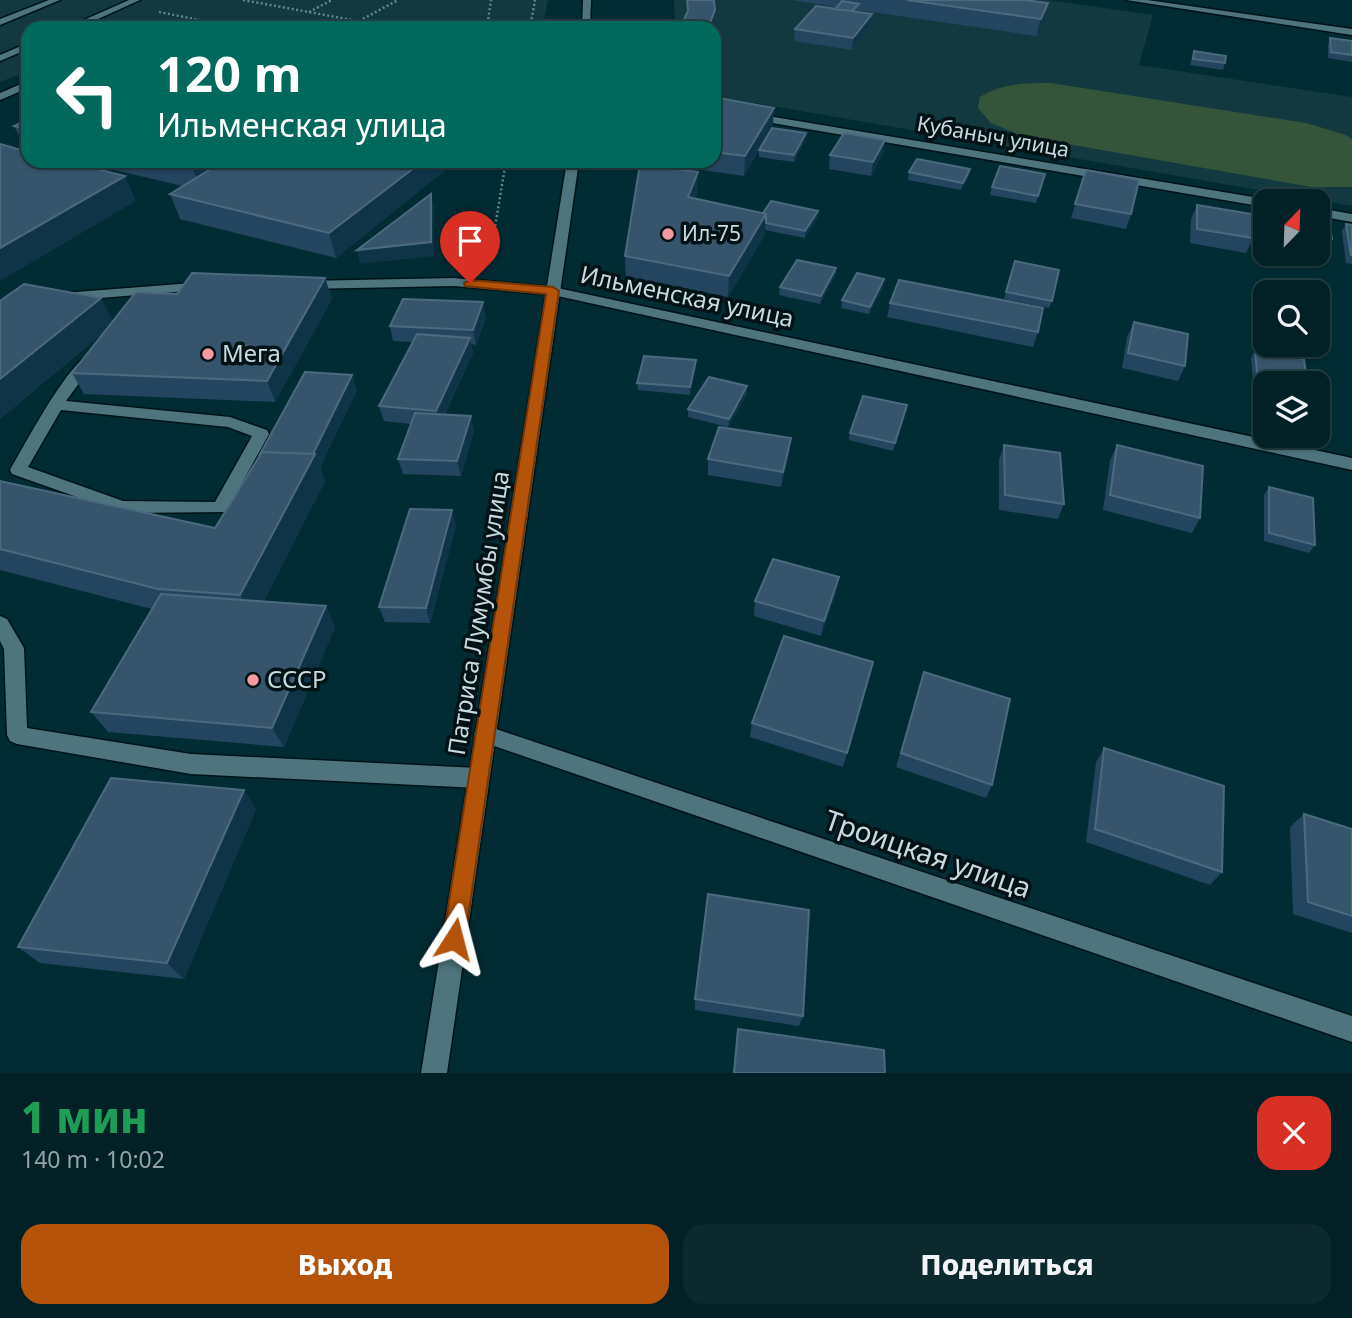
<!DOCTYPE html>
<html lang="ru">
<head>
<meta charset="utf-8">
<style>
  body { margin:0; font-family:"Noto Sans",sans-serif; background:#0c292e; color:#f1f3f6; height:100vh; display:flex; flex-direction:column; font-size:26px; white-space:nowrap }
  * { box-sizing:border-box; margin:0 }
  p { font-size:23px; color:#96a3a7 }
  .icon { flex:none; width:38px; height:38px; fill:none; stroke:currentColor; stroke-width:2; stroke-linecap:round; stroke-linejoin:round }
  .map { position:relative; height:1073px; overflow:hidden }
  .sheet { display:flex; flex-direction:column; background:#022126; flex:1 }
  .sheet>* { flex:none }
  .banner { position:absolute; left:21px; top:21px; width:700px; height:147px; border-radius:21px; box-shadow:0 2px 5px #0004,0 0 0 2px #233e43; background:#00695c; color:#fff; overflow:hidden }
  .needle { width:46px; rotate:23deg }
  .buttons { position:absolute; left:1253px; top:189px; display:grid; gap:14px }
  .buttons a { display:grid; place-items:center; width:77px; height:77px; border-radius:14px; background:#022126; box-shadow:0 2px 5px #0004,0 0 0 2px #233e43; font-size:35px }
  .pin { position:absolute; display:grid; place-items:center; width:60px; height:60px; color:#fff; margin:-72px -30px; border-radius:50% 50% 50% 0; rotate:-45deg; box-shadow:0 0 7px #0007 }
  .pin .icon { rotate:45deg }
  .me { position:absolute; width:77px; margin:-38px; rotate:9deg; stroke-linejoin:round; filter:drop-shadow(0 0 5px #0008) }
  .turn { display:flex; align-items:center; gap:24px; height:147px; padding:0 21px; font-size:32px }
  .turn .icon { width:91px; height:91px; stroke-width:2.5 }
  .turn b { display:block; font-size:49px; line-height:60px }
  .round { display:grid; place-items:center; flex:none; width:74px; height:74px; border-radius:21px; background:#0c292e }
  .headline { display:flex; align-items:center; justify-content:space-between; height:119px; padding:0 21px }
  h1 { font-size:42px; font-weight:800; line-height:52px; color:#1e9e55 }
  .primary-button { display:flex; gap:14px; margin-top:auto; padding:14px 21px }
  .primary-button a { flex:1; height:80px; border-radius:21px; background:#b45309; color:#fff; font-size:28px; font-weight:800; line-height:80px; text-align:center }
  .primary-button a+a { background:#0c292e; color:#f1f3f6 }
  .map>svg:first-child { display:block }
  .built { fill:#123840 }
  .green { fill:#345539 }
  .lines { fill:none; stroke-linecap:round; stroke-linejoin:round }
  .service-casing { stroke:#001318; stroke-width:3 }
  .pedestrian-casing { stroke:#001318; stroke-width:3 }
  .minor-casing { stroke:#001318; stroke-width:3 }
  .tertiary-casing { stroke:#001318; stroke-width:3 }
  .path { stroke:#67858b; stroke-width:2.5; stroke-dasharray:2 2.5; stroke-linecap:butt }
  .service { fill:#4e747d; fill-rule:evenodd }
  .pedestrian { fill:#4e747d; fill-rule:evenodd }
  .minor { fill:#4e747d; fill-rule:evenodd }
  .tertiary { fill:#4e747d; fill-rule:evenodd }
  .wall { fill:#244560 }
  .shaded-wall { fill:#0f3448 }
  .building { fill:#36556d; stroke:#4c6a7f; stroke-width:2 }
  .route { fill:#b45309; stroke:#753606; stroke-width:2 }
  .poi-dot { fill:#f49aa0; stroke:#031215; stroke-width:2.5 }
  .labels { text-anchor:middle; stroke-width:7; stroke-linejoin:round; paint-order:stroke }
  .far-street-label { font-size:21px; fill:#c6dadf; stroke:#031215 }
  .far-poi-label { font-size:21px; fill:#c6dadf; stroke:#031215; text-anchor:start }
  .street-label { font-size:24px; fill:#c6dadf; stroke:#031215 }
  .poi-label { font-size:24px; fill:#c6dadf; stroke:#031215; text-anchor:start }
  .near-street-label { font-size:28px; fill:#c6dadf; stroke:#031215 }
</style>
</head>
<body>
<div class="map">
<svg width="1352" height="1073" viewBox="0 0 1352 1073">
  <rect width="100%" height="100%" fill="#022c33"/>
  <!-- built -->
  <path class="built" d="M0 0H548L542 28H28V71L0 82Z
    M674 0H1048L1153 15 1139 65 1352 97V206L714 96V28H675Z"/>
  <!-- green -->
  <path class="green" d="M1051 83 1306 123 1346 135 1352 139V187H1311L1022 136 991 123 978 108 980 97C1002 83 1025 83 1051 83Z"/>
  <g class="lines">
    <!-- service casing -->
    <g class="service-casing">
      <path id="service" d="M49 0H60L0 25V19Z
        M28 81V88L0 100V93Z
        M89 356 96 360 66 401 230 417 267 430 269 434 226 512 122 513 12 474 10 470C23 448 68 362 89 356ZM61 410 228 427 252 436 215 502 123 501 28 467Z
        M0 616 7 619 24 648 27 728 191 754 478 768 486 771 489 778 486 785 478 788 191 774 17 744 10 741 7 735 4 649 0 641Z"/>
    </g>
    <!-- pedestrian casing -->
    <g class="pedestrian-casing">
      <path id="pedestrian" d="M129 0H140L78 28H66Z
        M28 43V49L0 61V55Z"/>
    </g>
    <!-- minor casing -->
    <g class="minor-casing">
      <path id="minor" d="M1126 0H1147L1352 29V35Z
        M714 107 1265 199 1270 201H1265V207L714 113Z
        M1318 208 1352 214V222L1318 216Z
        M454 278 553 287 1352 458V470L553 295 454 286 304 289 297 285 304 281Z
        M206 282 211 283V289L63 301 56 297 63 293Z
        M484 725 1352 1016V1042L477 740 474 734 477 728Z"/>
    </g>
    <!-- tertiary casing -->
    <g class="tertiary-casing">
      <path id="tertiary" d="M583 0H591L590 28H582Z
        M567 161H579L447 1073H421Z"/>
    </g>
    <!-- path -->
    <path class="path" d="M243 0 396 28
      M159 12 240 28
      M309 12 332 0
      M359 21 398 0
      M351 28 362 22
      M487 28 491 0
      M530 28 535 0
      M490 257 506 161"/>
    <!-- service -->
    <use href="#service" class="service"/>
    <!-- pedestrian -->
    <use href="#pedestrian" class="pedestrian"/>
    <!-- minor -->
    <use href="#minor" class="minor"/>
    <!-- tertiary -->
    <use href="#tertiary" class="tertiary"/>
  </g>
  <!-- wall -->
  <path class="wall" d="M791 0H1024L1048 3 1044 20 1036 36 858 10 856 12 872 14 870 26 852 50 794 41 795 29 835 9 837 7Z
    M1330 38 1352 41V62L1328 58V45Z
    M1194 51 1225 63 1223 70 1190 65Z
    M714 97 773 126 744 176 646 162V161H714Z
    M28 119V150L26 149 14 126Z
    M806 133 805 140 794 162 759 157V150Z
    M883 153 871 176 829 169 830 155Z
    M76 161H455V162L336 258 180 219 170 194 183 186Z
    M1086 170 1131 214 1126 229 1071 218Z
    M698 172V192L695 198 763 213 818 211 817 218 805 238 765 230V234L728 297 626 276 625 256Z
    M909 172 969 176 961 190 908 180Z
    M1045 174 1036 203 990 195 992 187Z
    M1197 205 1253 238 1246 253 1190 243 1191 219Z
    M1318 213 1332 239 1324 253 1318 252Z
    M1346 224 1352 225V264L1346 263 1342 231Z
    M836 268 835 276 820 304 779 295 780 287Z
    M325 278 332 299 275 402 84 394 72 373 105 331 0 419V301L113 321 177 294Z
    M883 287 869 314 841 308 842 300Z
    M1006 292 1052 301 1049 308 1004 299Z
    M890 303 1038 332 1033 347 887 317Z
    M486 317 476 345 471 344 473 353 445 414 474 431 461 476 403 474 398 459 411 424 384 421 379 406 413 342 393 341 390 326Z
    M1134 322 1185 366 1178 381 1122 368 1127 337Z
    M1255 350 1265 383V394L1254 392 1251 358Z
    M696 367 690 395 638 390 637 383Z
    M357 390 320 467 325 481 264 601 326 606 335 627 284 747 108 732 91 712 152 609 0 570V481L215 528Z
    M747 394 728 427 688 417V409Z
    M907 405 893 451 849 440 850 433Z
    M791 438 789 453 781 487 708 475V459Z
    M1004 445 1064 504 1058 519 999 510V460Z
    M1117 445 1200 518 1192 533 1103 510 1110 460Z
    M1269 487 1315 545 1309 553 1264 541V495Z
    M456 525 430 623 385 622 379 607Z
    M836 592 821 636 754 616 755 601Z
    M924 672 992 785 986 798 896 767Z
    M869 676 843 767 750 737 752 723Z
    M1104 748 1222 872 1210 885 1086 842 1096 762Z
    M256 809 184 979 40 963 18 947Z
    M1304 814 1352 829V933L1293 914 1290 827Z
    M695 999 803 1016 799 1026 695 1010Z
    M738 1029 885 1073H733Z"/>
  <!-- shaded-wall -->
  <path class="shaded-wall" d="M1048 3 1044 20 1036 36 1041 19Z
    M715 10 714 28H708Z
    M872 14 870 26 852 50 853 38Z
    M774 108 773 126 744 176 745 156Z
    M806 133 805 140 794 162V155Z
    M885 140 883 153 871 176 873 162Z
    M201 161H247L201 190 192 166Z
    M423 161H455V162L336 258 329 233Z
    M970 169 969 176 961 190 963 183Z
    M698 172V192L687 217 688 197Z
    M125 176 136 201 0 281V248Z
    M431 194 434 208V256L360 264 357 250Z
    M818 211 817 218 805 238V231Z
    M766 214 765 234 728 297 729 276Z
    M836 268 835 276 820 304 821 296Z
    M325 278 332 299 275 402 267 381Z
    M884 279 883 287 869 314 870 307Z
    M101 298 114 323 0 419V379Z
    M483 302 486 317 476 345 473 330Z
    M470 338 473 353 439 426 436 411Z
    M696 360V367L690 395V387Z
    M352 375 357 390 320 467 325 481 254 621 240 595 311 459Z
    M747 386V394L728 427 729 419Z
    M471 416 474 431 461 476 457 461Z
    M791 438 789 453 781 487 783 472Z
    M452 510 456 525 430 623 426 608Z
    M839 577 836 592 821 636 824 621Z
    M326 606 335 627 284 747 272 728Z
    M244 790 256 809 184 979 167 963Z"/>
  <!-- building -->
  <path class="building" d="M687 0H714L715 10 708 28H680L688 11Z
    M907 0H1024L1048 3 1041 19Z
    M842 1 859 4 852 11 835 9Z
    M816 6 872 14 853 38 795 29Z
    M1330 38 1352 41V55L1331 52Z
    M1194 51 1226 56 1225 63 1193 59Z
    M714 97 774 108 745 156 714 152Z
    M28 119V129L14 126Z
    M772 128 806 133 794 155 759 150Z
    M844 133 885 140 873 162 830 155Z
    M0 144 28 152V161H65L125 176 0 248Z
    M917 159 970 169 963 183 909 172Z
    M169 161H201L192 166Z
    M224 161H423L329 233 170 194Z
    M640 164 698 172 688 197 766 214 729 276 625 256Z
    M1000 166 1045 174 1038 196 992 187Z
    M1086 170 1139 180 1131 214 1075 204Z
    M431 194V242L357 250Z
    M771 201 818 211 805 231 766 223V214L763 213Z
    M1197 205 1252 214 1253 238 1197 229Z
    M1318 213 1328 215 1332 239 1318 236Z
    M1346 224 1352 225V255H1351Z
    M797 260 836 268 821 296 780 287Z
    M1015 261 1059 270 1052 301 1006 292Z
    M192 273 325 278 267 381 72 373 136 292 177 294Z
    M857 273 884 279 870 307 842 300Z
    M899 280 1043 308 1038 332 890 303Z
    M24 284 101 298 0 379V301Z
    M403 299 483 302 473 330 390 326Z
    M1134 322 1188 334 1185 366 1128 353Z
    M417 334 470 338 436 411 379 406Z
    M1255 350 1304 359 1307 383H1265V385L1258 384Z
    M644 356 696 360 690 387 637 383Z
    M305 372 352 375 313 454 262 452 259 456Z
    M709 377 747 386 729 419 688 409Z
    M863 396 907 405 895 443 850 433Z
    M415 413 471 416 457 461 398 459Z
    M719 427 791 438 783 472 708 459Z
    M1004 445 1060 453 1064 504 1005 495Z
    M1117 445 1203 466 1200 518 1110 495Z
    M262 452 315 454 240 595 158 589 0 549V481L215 528Z
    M1269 487 1313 498 1315 545 1269 533Z
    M410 509 452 510 426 608 379 607Z
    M773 559 839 577 824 621 755 601Z
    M161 594 326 606 272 728 91 712Z
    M784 636 873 662 847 753 752 723Z
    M924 672 1010 699 992 785 901 753Z
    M1104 748 1224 786 1222 872 1095 829Z
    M111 778 244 790 167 963 18 947Z
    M1304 814 1352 829V916L1308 902Z
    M708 894 809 910 803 1016 695 999Z
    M738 1029 884 1050 885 1073H734Z"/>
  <!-- route -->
  <path class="route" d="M470 280 553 287 559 291 465 939 462 947 454 950 446 947 443 939 546 294 465 286 464 283Z"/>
  <!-- markers -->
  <g class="poi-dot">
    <circle cx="668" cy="234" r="7"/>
    <circle cx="208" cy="354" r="7"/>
    <circle cx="253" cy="680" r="7"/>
  </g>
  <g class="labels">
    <!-- far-street labels -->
    <g class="far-street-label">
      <text transform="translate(993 137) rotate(10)" y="7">Кубаныч улица</text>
    </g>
    <!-- far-poi labels -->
    <g class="far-poi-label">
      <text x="682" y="241">Ил-75</text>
    </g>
    <!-- street labels -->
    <g class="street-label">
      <text transform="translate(687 297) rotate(12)" y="8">Ильменская улица</text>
      <text transform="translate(479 613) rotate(-81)" y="8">Патриса Лумумбы улица</text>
    </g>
    <!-- poi labels -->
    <g class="poi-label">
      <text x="222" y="362">Мега</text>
      <text x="267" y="688">СССР</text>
    </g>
    <!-- near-street labels -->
    <g class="near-street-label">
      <text transform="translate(928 854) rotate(19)" y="10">Троицкая улица</text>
    </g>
  </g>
</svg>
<div class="buttons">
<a><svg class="needle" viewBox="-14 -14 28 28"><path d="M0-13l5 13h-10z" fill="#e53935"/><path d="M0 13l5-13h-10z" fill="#96a3a7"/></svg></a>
<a><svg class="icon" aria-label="search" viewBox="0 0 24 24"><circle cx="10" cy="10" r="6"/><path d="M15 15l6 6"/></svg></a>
<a><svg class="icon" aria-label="layers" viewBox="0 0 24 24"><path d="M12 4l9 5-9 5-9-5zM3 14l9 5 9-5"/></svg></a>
</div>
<div class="pin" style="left:470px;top:283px;background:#d93025"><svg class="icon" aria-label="arrive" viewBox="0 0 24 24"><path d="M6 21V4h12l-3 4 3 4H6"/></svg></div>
<svg class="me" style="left:454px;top:939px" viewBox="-20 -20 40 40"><path d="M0-17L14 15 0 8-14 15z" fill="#b45309" stroke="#fff" stroke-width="4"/></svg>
<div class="banner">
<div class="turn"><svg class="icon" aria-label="left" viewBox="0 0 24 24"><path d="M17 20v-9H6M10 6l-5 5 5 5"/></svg><div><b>120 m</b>Ильменская улица</div></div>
</div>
</div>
<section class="sheet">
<div class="headline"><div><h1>1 мин</h1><p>140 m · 10:02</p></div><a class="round" style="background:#d93025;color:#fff"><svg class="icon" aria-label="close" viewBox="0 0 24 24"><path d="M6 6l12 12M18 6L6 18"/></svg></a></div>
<div class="primary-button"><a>Выход</a><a>Поделиться</a></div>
</section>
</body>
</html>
